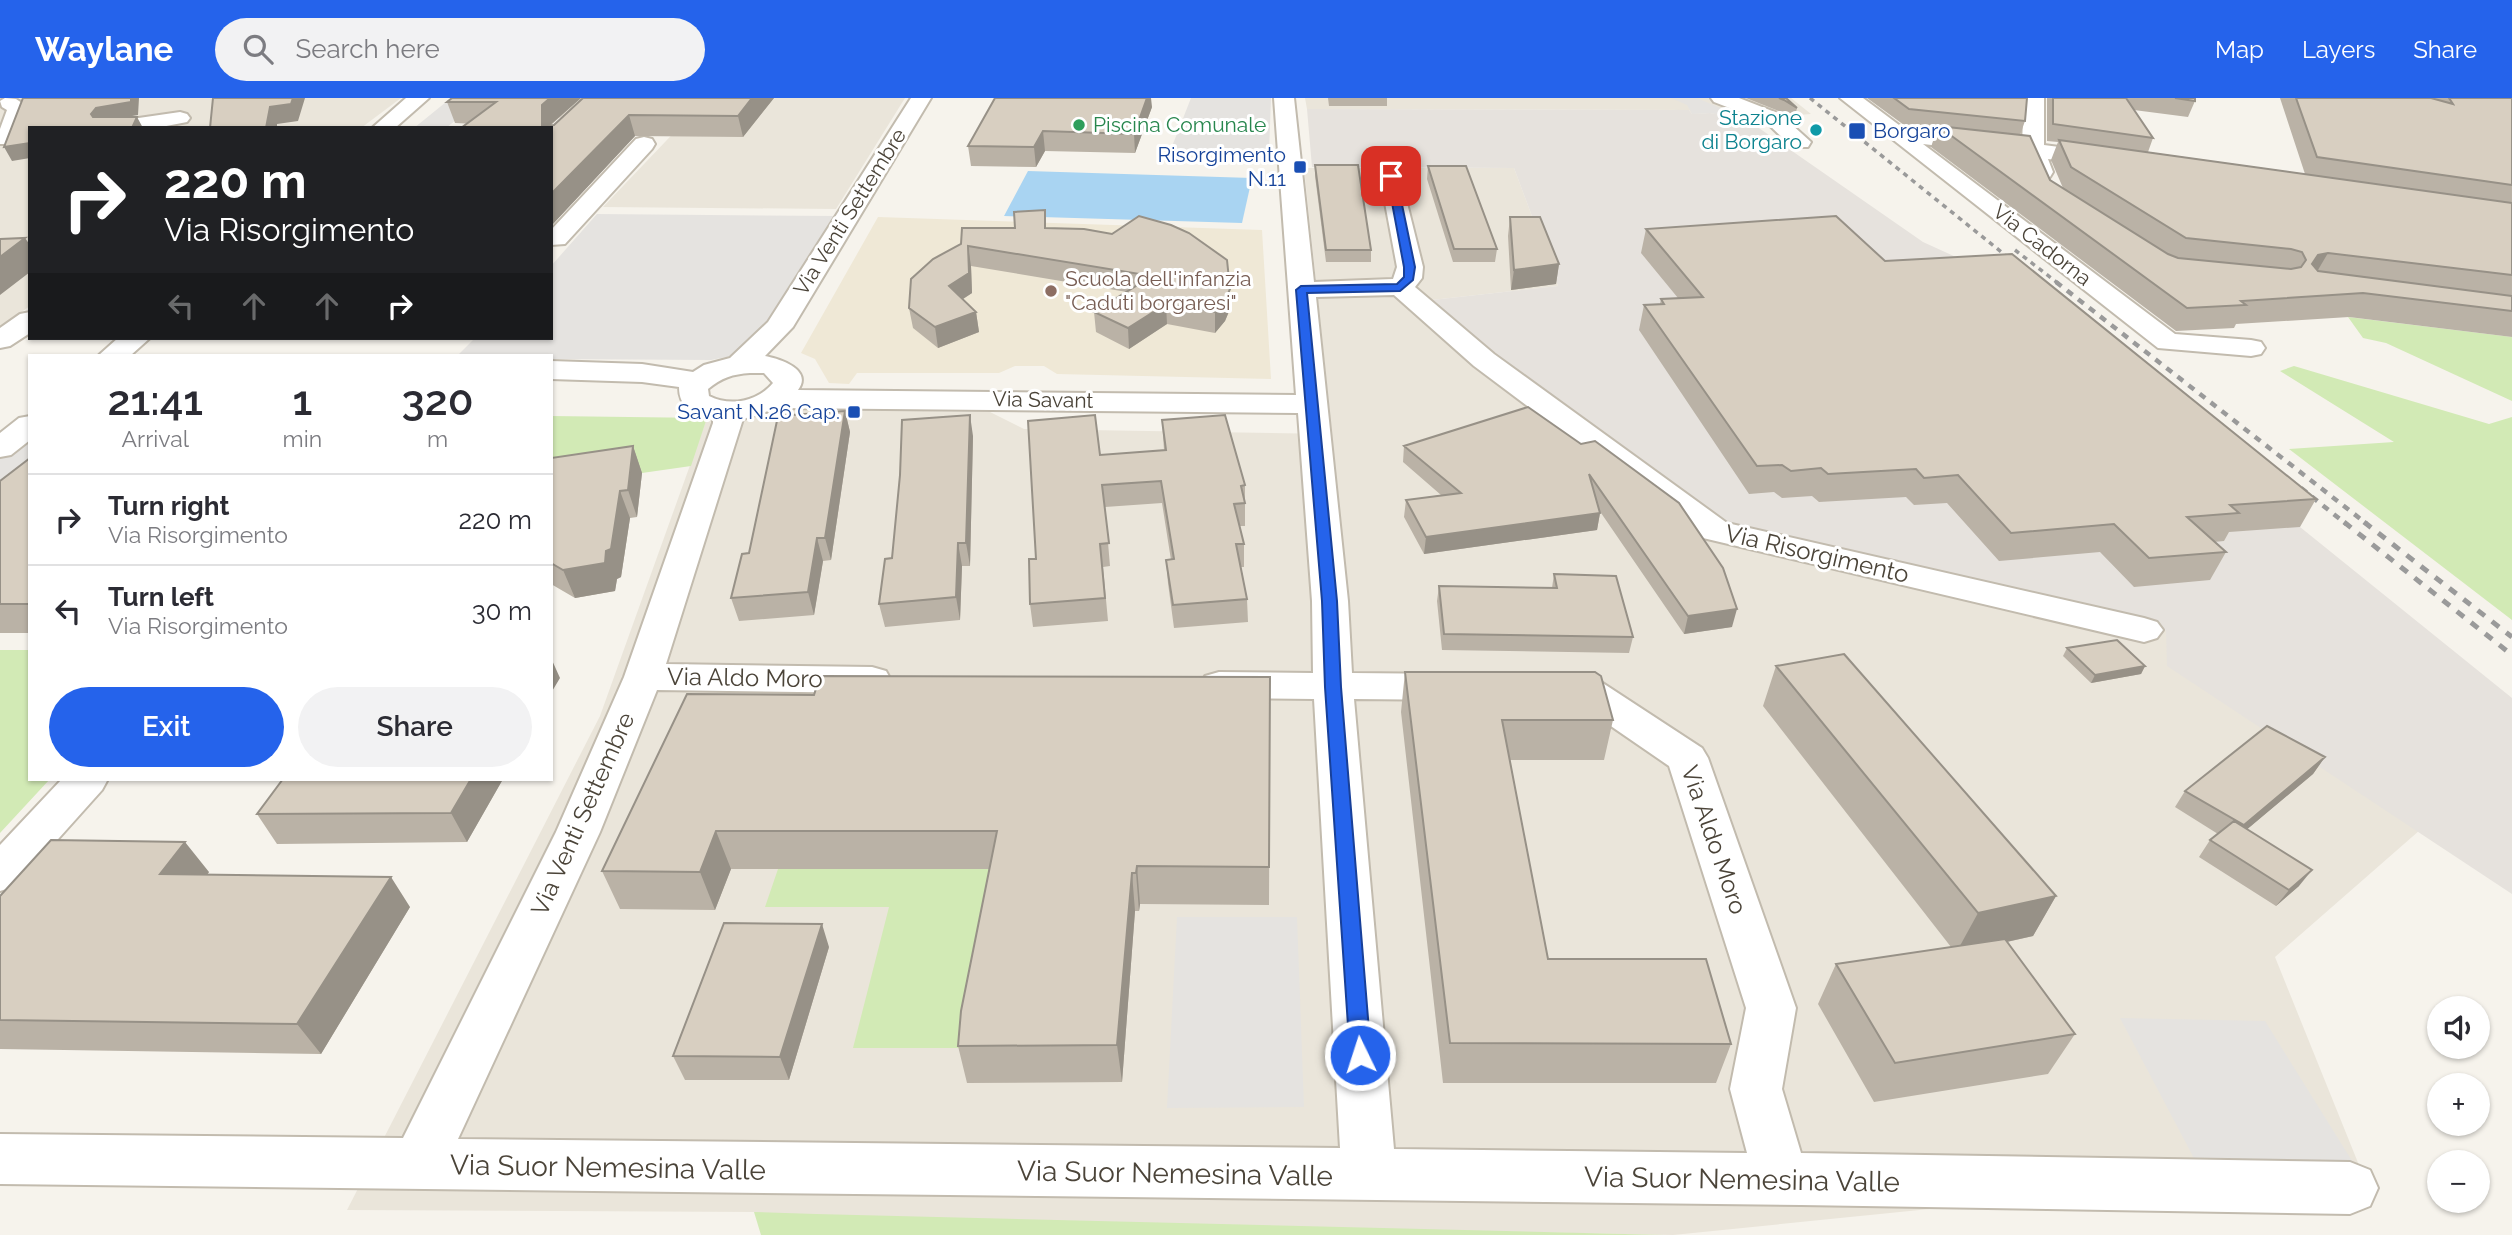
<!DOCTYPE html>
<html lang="en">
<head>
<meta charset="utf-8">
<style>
  body { margin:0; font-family:Raleway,sans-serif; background:#f2f2f3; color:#2b2b33; height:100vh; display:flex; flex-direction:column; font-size:26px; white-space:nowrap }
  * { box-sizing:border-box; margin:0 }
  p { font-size:23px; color:#7c7c81 }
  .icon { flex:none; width:38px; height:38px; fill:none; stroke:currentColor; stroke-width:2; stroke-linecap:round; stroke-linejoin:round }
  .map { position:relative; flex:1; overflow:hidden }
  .sheet { position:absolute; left:28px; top:256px; width:525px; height:427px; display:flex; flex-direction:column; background:#fff; border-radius:0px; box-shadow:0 2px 5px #0004 }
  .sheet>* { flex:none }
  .guide { position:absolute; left:28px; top:28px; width:525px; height:214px; border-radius:0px; box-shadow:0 2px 5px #0004; background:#202124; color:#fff; overflow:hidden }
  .controls { position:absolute; left:2427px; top:898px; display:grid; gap:14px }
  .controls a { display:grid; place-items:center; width:63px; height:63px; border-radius:50%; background:#fff; box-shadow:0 2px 5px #0004; font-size:35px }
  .pin { position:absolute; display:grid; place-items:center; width:60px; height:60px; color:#fff; margin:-30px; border-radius:14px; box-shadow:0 4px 10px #0006 }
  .me { position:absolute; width:77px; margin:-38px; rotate:356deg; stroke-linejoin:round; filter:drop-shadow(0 0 5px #0008) }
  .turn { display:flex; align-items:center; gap:24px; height:147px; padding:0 21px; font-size:32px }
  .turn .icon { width:91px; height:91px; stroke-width:2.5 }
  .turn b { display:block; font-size:49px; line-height:60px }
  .lanes { display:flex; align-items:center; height:66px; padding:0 21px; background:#0003; justify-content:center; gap:35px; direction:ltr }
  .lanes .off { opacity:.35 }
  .eta { display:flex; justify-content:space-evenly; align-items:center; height:119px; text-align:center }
  .eta b { font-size:42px; font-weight:600; line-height:49px }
  .button { display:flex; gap:14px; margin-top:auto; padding:14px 21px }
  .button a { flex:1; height:80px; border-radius:42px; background:#2563eb; color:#fff; font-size:28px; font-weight:600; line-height:80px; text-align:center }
  .button a+a { background:#f2f2f3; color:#2b2b33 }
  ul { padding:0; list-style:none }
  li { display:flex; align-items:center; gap:21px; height:91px; padding:0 21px; border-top:2px solid #e1e1e2 }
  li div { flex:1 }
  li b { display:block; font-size:26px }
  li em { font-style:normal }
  header { display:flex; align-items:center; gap:42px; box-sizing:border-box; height:98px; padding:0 35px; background:#2563eb; color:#fff }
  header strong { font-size:33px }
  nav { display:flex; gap:38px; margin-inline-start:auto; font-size:24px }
  .search { width:490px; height:63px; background:#f2f2f3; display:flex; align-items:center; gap:18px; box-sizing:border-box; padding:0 24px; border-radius:38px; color:#7c7c81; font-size:26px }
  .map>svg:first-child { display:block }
  .residential { fill:#eae5da }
  .industrial { fill:#e6e2dd }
  .education { fill:#efe8d6 }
  .green { fill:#d2eab5 }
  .parking { fill:#e5e3e0 }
  .water { fill:#a9d4f2 }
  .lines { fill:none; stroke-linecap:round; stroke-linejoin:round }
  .minor-casing { stroke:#c2bbae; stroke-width:4 }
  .minor { fill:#fff; fill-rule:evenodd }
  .rail-far2 { stroke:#9a9a9a; stroke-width:3.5; stroke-dasharray:5 5; stroke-linecap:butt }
  .rail-far1 { stroke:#9a9a9a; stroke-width:4.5; stroke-dasharray:7 7; stroke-linecap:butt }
  .rail { stroke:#9a9a9a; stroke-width:5; stroke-dasharray:9 9; stroke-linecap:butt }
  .wall { fill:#bab2a6 }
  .shaded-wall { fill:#979187 }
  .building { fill:#d8cfc1; stroke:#979187; stroke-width:2 }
  .route { fill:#2563eb; stroke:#184099; stroke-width:2 }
  .leisure-dot { fill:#2e9e5b; stroke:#fff; stroke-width:2.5 }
  .culture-dot { fill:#0f9aa8; stroke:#fff; stroke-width:2.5 }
  .transit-dot { fill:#1a4fb4; stroke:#fff; stroke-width:2.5 }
  .education-dot { fill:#8d6e63; stroke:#fff; stroke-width:2.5 }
  .labels { text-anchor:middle; stroke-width:6; stroke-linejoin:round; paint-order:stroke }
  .far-culture-label { font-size:21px; fill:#0d838f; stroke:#fff; text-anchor:end }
  .far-leisure-label { font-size:21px; fill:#27864d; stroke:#fff; text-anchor:start }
  .far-transit-label { font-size:21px; fill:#164399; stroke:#fff; text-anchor:end }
  .far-street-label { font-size:21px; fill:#4b4439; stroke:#fff }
  .far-education-label { font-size:21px; fill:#785e54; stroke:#fff; text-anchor:start }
  .street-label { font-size:24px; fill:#4b4439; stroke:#fff }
  .near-street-label { font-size:28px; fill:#4b4439; stroke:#fff }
</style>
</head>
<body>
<header>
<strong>Waylane</strong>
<div class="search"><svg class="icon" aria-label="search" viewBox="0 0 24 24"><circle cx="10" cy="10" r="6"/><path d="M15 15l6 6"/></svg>Search here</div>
<nav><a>Map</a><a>Layers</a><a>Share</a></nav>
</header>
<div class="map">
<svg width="2512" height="1137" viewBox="0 0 2512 1137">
  <rect width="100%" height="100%" fill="#f6f3ec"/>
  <!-- residential -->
  <path class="residential" d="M0 0H401L361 30H30V208L0 229Z
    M581 0H905L836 111 603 109 686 22 558 20Z
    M1305 0H1791L1811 16 1746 21 1710 15 1692 16 1689 12 1307 11Z
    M1304 70H1514L1558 188 1432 202 1831 458 2166 532 2420 732 2275 859 2367 1087 2206 1083 1673 1137 774 1119 754 1114 347 1112 600 618 707 320 787 311 990 314 1024 331 1332 336Z"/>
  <!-- industrial -->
  <path class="industrial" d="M1307 11 1689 12 1692 16 1710 15 1746 21 1923 144 2002 180 2300 429 2512 600V796L2167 568 2166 532 1716 426 1440 220 1432 202 1558 188 1514 70 1312 69Z"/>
  <!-- education -->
  <path class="education" d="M878 119 1262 132 1271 281 1057 276 1044 268H1015L999 275H857L849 286 829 285 815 261 801 255Z"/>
  <!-- green -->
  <path class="green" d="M2348 219 2512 239V303L2386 245 2363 240Z
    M2294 268 2489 326 2512 319V522L2289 351 2394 344 2280 273Z
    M551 318 707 320 691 368 551 388Z
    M0 552H30V681H50L0 735Z
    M778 771H1004L970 950H853L889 809H765Z
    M754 1114 816 1116 1665 1137H761Z"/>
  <!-- parking -->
  <path class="parking" d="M451 0H483L446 30H414Z
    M1191 0H1271L1269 55 1171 51Z
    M1671 0H1697L1746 21 1710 15 1692 16 1687 7Z
    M597 116 836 118 751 249 741 256 711 262 551 261V257H458L475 240H551V168Z
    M30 336V364L0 387V359Z
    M1177 819H1297L1304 1009 1167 1010Z
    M2120 920 2265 923 2367 1087 2206 1083Z"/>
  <!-- water -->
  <path class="water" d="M1028 73 1252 80 1242 125 1004 118Z"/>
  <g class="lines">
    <!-- minor casing -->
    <g class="minor-casing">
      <path id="minor" d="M5 0 16 1 28 9 18 41 15 46H0V31L7 12 2 9 0 3Z
        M406 0H429L395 30H372Z
        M911 0H931L793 229 765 258C781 261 813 272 798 292L1296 297 1274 0H1294L1314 184 1393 181 1397 169 1380 78 1383 73H1399L1423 169 1422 180 1415 189 1494 256 1727 425 2144 520 2157 524 2163 532 2157 540 2144 544 1703 440 1474 268 1394 197 1316 199 1348 503 1352 575 1457 576 1471 580 1477 589 1471 598 1457 602 1354 601 1394 1051 1747 1055 1730 991 1746 910 1669 668 1573 602 1548 598 1542 589 1548 580C1565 575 1578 575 1595 580L1702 650 1708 660 1796 910 1782 991 1801 1055 2350 1064 2370 1072 2378 1090 2370 1108 2350 1116 1801 1107 0 1086V1036L403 1040 556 734 624 579 713 325V319C693 314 679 311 679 289L642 284 551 281V263L642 266 693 274 704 267 730 260 768 224ZM750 275H764L773 285C758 303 731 309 709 298L708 291C721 280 733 276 750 275ZM778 310 1298 315 1312 503 1313 575 1219 574 1205 578 1199 587 1205 596 1219 600 1314 601 1340 1050 458 1041 600 734 657 592 872 595 886 591 891 582 886 573 872 569 666 566 743 321Z
        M1711 0H1739L1780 16 1811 44 1808 49H1792L1766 24 1714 4Z
        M1840 0H1863L1903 30 2022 45 2024 0H2044V47L2113 56 2116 61 2113 66 2105 68 2048 61 2053 74 2050 79H2034L2025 58 1923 46 2175 236 2251 242 2261 244 2265 250 2261 256 2251 258 2158 250Z
        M180 14 187 16 190 20 187 24 156 30H101L104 26 111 24Z
        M644 39 652 41 655 46 652 51 565 146 551 147V132L636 41Z
        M30 214V235L10 248 0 250V230L20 216Z
        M118 240H150L131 257H99Z
        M30 318V342L11 357 0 359V335L19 320Z
        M62 681H108L102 692 16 788 0 793V747Z"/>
    </g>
    <!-- minor -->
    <use href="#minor" class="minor"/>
    <!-- rail-far2 -->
    <path class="rail-far2" d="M1810 0 2020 169
      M2015 152 2059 186"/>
    <!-- rail-far1 -->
    <path class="rail-far1" d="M2056 184 2367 426
      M2301 390 2346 426"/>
    <!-- rail -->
    <path class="rail" d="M2344 424 2512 557
      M2364 424 2512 539"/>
  </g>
  <!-- wall -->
  <path class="wall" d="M581 0 550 28 554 27 583 0H774L743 39 635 38 552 127H551V30L455 25 447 4Z
    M1328 0H1387V8H1329Z
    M1746 0H1786L1797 10 1794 22 1781 14Z
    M1867 0H2027L2025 23 2020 37 2050 82 2063 90 2051 62 2058 44 2047 43V0H2195V3L2188 19 2134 12 2153 40 2148 54 2305 76 2280 0H2512V239L2349 219 2236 226 2234 230 2176 233 1931 49 1937 31 1904 27Z
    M1152 9 1135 55 1045 53 1036 69 971 68 968 48Z
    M1315 67 1371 152V164H1326L1315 78Z
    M1428 68 1497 151 1495 164H1453L1427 81Z
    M1510 119 1559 166 1556 186 1511 192 1508 138Z
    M1047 131 1230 211 1225 223 1215 235 1167 226 1129 251 1096 234 1094 214 1127 194 971 168 972 195 963 201 976 214 979 234 938 250 913 230 909 210 961 146Z
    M1646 131 1885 163 2316 401 2300 429 2229 434 2224 443 2214 444 2226 454 2210 482 2134 489 2100 454 1999 463 1947 405 1914 407 1906 399 1819 404 1812 398 1782 400 1774 394 1749 396 1639 232 1644 207 1660 206 1661 201 1678 200 1641 155Z
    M1528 309 1732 529 1684 536 1599 412 1600 415 1597 432 1424 456 1404 419 1406 402 1441 397 1403 364 1404 348Z
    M845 313 850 334 831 462 823 463 814 517 739 523 731 500 749 455Z
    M1162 322 1245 387V428H1240L1244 446V469H1241L1247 501 1248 524 1174 530 1168 485 1166 462H1171L1162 405 1105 409 1110 468 1103 469 1108 523 1033 529 1030 506 1036 461 1100 357 1164 352Z
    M973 338 970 468H962L960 522 885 529 879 506 892 460Z
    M633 348 642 375 637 419 630 420 621 479 617 481 615 493 575 500 551 486V360Z
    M30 360V535H0V383Z
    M1554 476 1633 539 1629 555 1442 552 1437 503 1439 488 1552 490Z
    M2067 550 2145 568 2141 576 2091 585 2063 558Z
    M1776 568 2056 798 2033 838 2007 844 2075 936 2048 976 1874 1004 1818 906 1836 866 1951 849 1763 608Z
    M1405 574 1613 622 1604 662H1510L1548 861 1731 946 1716 985H1443L1401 614Z
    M1270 579 1269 807 1140 806 1139 813H1135L1122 984 967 985 958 948 989 771H731L715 812 620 811 602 773 814 597Z
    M2325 659 2313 676 2247 731 2299 788 2276 808 2199 759 2210 742 2218 736 2175 709 2185 693Z
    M283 681H503L467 744 277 746 257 716Z
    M209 774 207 777 410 809 321 956 0 951V798Z
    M829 849 789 982H685L673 958Z"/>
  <!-- shaded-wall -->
  <path class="shaded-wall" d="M131 0H139L138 17 103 23 99 30 91 16 96 10Z
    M293 0H305L298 23 277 26V30H266L270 9Z
    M550 0H581L549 28 542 30V7Z
    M752 0H774L743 39 738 18Z
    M1147 0H1151L1152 9 1135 55 1134 36Z
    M629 17 635 38 552 127 551 124V96Z
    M137 19 143 30H132Z
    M1043 33 1045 53 1036 69 1034 49Z
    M30 45V60L12 63 4 49Z
    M25 140 30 147V174L0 197V159Z
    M968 148 971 168 972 195 952 208 949 188Z
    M2328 155 2315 177 2305 179 2318 157Z
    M1559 166 1556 186 1511 192 1514 172Z
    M1230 191V211L1225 223 1215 235V214Z
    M1166 206 1167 226 1129 251 1128 230Z
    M976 214 979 234 938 250 935 229Z
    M845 313 850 334 831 462 825 440Z
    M970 317 973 338 970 468 966 445Z
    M633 348 642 375 637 419 628 392Z
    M620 393 630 420 621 479 617 481 615 493 575 500 563 472 606 453Z
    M1600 415 1597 432 1424 456 1426 439Z
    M817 440 823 463 814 517 808 494Z
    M958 445 962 468 960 522 956 499Z
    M1737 511 1732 529 1684 536 1688 518Z
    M551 560 560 580 551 595Z
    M2145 568 2141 576 2091 585 2095 577Z
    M2325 659 2313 676 2232 744 2244 727Z
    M471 681H503L467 744 451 715Z
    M716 733 731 771 715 812 700 774Z
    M185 744 209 774 184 807 160 776Z
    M1137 768 1140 806 1139 813 1136 775Z
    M2312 772 2299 788 2276 808 2289 792Z
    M1132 775 1135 813 1122 984 1117 947Z
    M391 779 410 809 321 956 297 926Z
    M2056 798 2033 838 1956 855 1978 815Z
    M822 826 829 849 789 982 780 959Z"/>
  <!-- building -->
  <path class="building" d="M23 0H131V4L96 10 91 16 93 19H137L132 30H30V45L4 49Z
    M213 0H293L291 6 270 9 266 30H210Z
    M452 0H550L542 7V28L554 27 583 0H752L738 18 629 17 551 96V30H461L496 4H447Z
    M995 0H1147L1134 36 1043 33 1034 49 968 48Z
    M1779 0H1786L1797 10 1784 2Z
    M1894 0H2027L2025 23 1909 11Z
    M2053 0H2126L2153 40 2053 26Z
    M2175 0H2195V3Z
    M2296 0H2431L2453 6 2449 0H2512V87L2317 59Z
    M1938 28 2030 38 2050 82 2168 156 2178 160 2291 171 2301 169 2306 162 2302 154 2291 151 2186 140 2071 69 2059 42 2512 105V177L2328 155 2318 157 2312 166 2318 173 2512 198V213L2363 195 2241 203 2246 207 2187 210Z
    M1315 67H1358L1371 152H1326Z
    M1428 68H1466L1497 151H1454Z
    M1045 112V130L1084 131 1112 136 1139 118 1171 127 1189 135 1227 162 1230 191 1225 203 1215 214 1166 206 1128 230 1094 214 1152 178 968 148 969 175 949 188 976 214 935 229 909 210 911 181 933 161 961 146 962 130H1015L1014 114Z
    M1836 118 1885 163 2012 156 2316 401 2230 407 2239 415 2187 419 2226 454 2149 460 2114 426 2011 435 1958 377 1924 380 1916 371 1828 376 1821 370 1791 373 1782 367 1757 368 1644 207 1664 206 1661 201 1703 199 1646 131Z
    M1510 119H1540L1559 166 1514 172Z
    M25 140 0 159V141Z
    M1528 309 1581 346 1595 343 1679 405 1723 470 1737 511 1688 518 1589 376 1600 415 1426 439 1406 402 1461 395 1404 348Z
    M845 313 825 440H817L808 494 731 500 742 456 749 455 778 318Z
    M970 317 966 445H958L956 499 879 506 885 461 892 460 900 377 902 322Z
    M1095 317 1100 357 1166 352 1162 322 1225 317 1245 387 1241 388 1245 405 1234 406 1244 446H1236L1247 501 1173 507 1166 462 1174 461 1161 383 1102 387 1109 445 1100 446 1105 500 1030 506 1029 461H1036L1028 323Z
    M633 348 628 392 620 393 611 451 606 453 605 465 563 472 551 465V360Z
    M30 360V506H0V383Z
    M1554 476 1616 478 1633 539 1444 536 1439 488 1557 490Z
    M2117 542 2145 568 2095 577 2067 550Z
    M1844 556 2056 798 1978 815 1776 568Z
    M1405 574H1595L1601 578 1613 622H1502L1548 861H1706L1731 946 1450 945Z
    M820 578 1270 579 1269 769 1137 768 1136 775H1132L1117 947 958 948 961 913 997 733H716L700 774 602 773 687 596 814 597Z
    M2267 628 2325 659 2244 727 2185 693Z
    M283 681H471L451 715 257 716Z
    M2234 723 2312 772 2289 792 2210 742Z
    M51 742 185 744 160 776 391 779 297 926 0 922V798Z
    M724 825 822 826 780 959 673 958Z
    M2005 841 2075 936 1895 965 1836 866Z"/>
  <!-- route -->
  <path class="route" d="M1391 75 1396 78 1415 169 1413 182 1400 193 1307 195 1337 503 1341 589 1371 957 1368 963 1360 966 1353 963 1350 957 1325 589 1322 503 1296 192 1301 188 1397 186 1404 179V169L1387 78Z"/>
  <!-- markers -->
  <circle class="leisure-dot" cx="1079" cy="27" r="7"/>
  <circle class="culture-dot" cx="1816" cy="32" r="7"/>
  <g class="transit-dot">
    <rect x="1848" y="24" width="18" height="18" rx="3.5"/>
    <rect x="1293" y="62" width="14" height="14" rx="3.5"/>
    <rect x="847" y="307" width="14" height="14" rx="3.5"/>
  </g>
  <circle class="education-dot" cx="1051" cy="193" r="7"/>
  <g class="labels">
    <!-- far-culture labels -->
    <g class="far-culture-label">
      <text x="1802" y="27">Stazione<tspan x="1802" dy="24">di Borgaro</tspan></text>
    </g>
    <!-- far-leisure labels -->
    <g class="far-leisure-label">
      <text x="1093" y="34">Piscina Comunale</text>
    </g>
    <!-- far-transit labels -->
    <g class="far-transit-label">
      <text x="1873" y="40" text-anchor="start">Borgaro</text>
      <text x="1286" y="64">Risorgimento<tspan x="1286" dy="24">N.11</tspan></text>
      <text x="840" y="321">Savant N.26 Cap.</text>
    </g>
    <!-- far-street labels -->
    <g class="far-street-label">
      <text transform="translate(850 114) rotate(-58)" y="7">Via Venti Settembre</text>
      <text transform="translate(2042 147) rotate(38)" y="7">Via Cadorna</text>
      <text transform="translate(1043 302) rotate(1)" y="7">Via Savant</text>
    </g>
    <!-- far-education labels -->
    <g class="far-education-label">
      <text x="1065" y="188">Scuola dell'infanzia<tspan x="1065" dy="24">"Caduti borgaresi"</tspan></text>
    </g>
    <!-- street labels -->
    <g class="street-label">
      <text transform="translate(1817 456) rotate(13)" y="8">Via Risorgimento</text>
      <text transform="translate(745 580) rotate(1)" y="8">Via Aldo Moro</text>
      <text transform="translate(583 716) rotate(-66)" y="8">Via Venti Settembre</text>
      <text transform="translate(1714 742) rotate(71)" y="8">Via Aldo Moro</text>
    </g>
    <!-- near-street labels -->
    <g class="near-street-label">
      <text transform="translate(608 1069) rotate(1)" y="10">Via Suor Nemesina Valle</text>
      <text transform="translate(1175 1075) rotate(1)" y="10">Via Suor Nemesina Valle</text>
      <text transform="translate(1742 1081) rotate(1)" y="10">Via Suor Nemesina Valle</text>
    </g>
  </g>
</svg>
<div class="controls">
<a><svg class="icon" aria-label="sound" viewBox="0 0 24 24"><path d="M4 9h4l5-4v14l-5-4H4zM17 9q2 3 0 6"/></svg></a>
<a>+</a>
<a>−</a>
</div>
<div class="pin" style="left:1391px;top:78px;background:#d93025"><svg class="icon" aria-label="arrive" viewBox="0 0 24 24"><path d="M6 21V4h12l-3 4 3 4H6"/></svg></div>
<svg class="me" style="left:1360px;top:957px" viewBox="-20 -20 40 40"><circle r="17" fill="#2563eb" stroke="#fff" stroke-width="3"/><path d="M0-11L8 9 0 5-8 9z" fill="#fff"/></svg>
<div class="guide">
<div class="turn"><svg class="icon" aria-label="right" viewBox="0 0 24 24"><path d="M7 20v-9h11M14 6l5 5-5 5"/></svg><div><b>220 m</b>Via Risorgimento</div></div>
<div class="lanes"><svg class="icon off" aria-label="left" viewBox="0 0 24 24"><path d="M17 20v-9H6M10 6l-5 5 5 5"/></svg><svg class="icon off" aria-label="ahead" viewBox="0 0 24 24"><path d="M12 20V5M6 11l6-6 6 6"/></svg><svg class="icon off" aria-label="ahead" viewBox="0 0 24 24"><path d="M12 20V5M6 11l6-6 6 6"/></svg><svg class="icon" aria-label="right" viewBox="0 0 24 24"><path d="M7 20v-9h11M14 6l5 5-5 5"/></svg></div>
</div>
<section class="sheet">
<div class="eta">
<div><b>21:41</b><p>Arrival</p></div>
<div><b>1</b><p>min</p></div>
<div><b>320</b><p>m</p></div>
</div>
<ul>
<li><svg class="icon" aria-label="right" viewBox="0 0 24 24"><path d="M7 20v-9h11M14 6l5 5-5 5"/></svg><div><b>Turn right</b><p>Via Risorgimento</p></div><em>220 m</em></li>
<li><svg class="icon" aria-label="left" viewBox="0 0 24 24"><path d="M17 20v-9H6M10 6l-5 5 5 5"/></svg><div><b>Turn left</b><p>Via Risorgimento</p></div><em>30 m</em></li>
</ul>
<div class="button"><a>Exit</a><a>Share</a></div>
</section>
</div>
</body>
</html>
